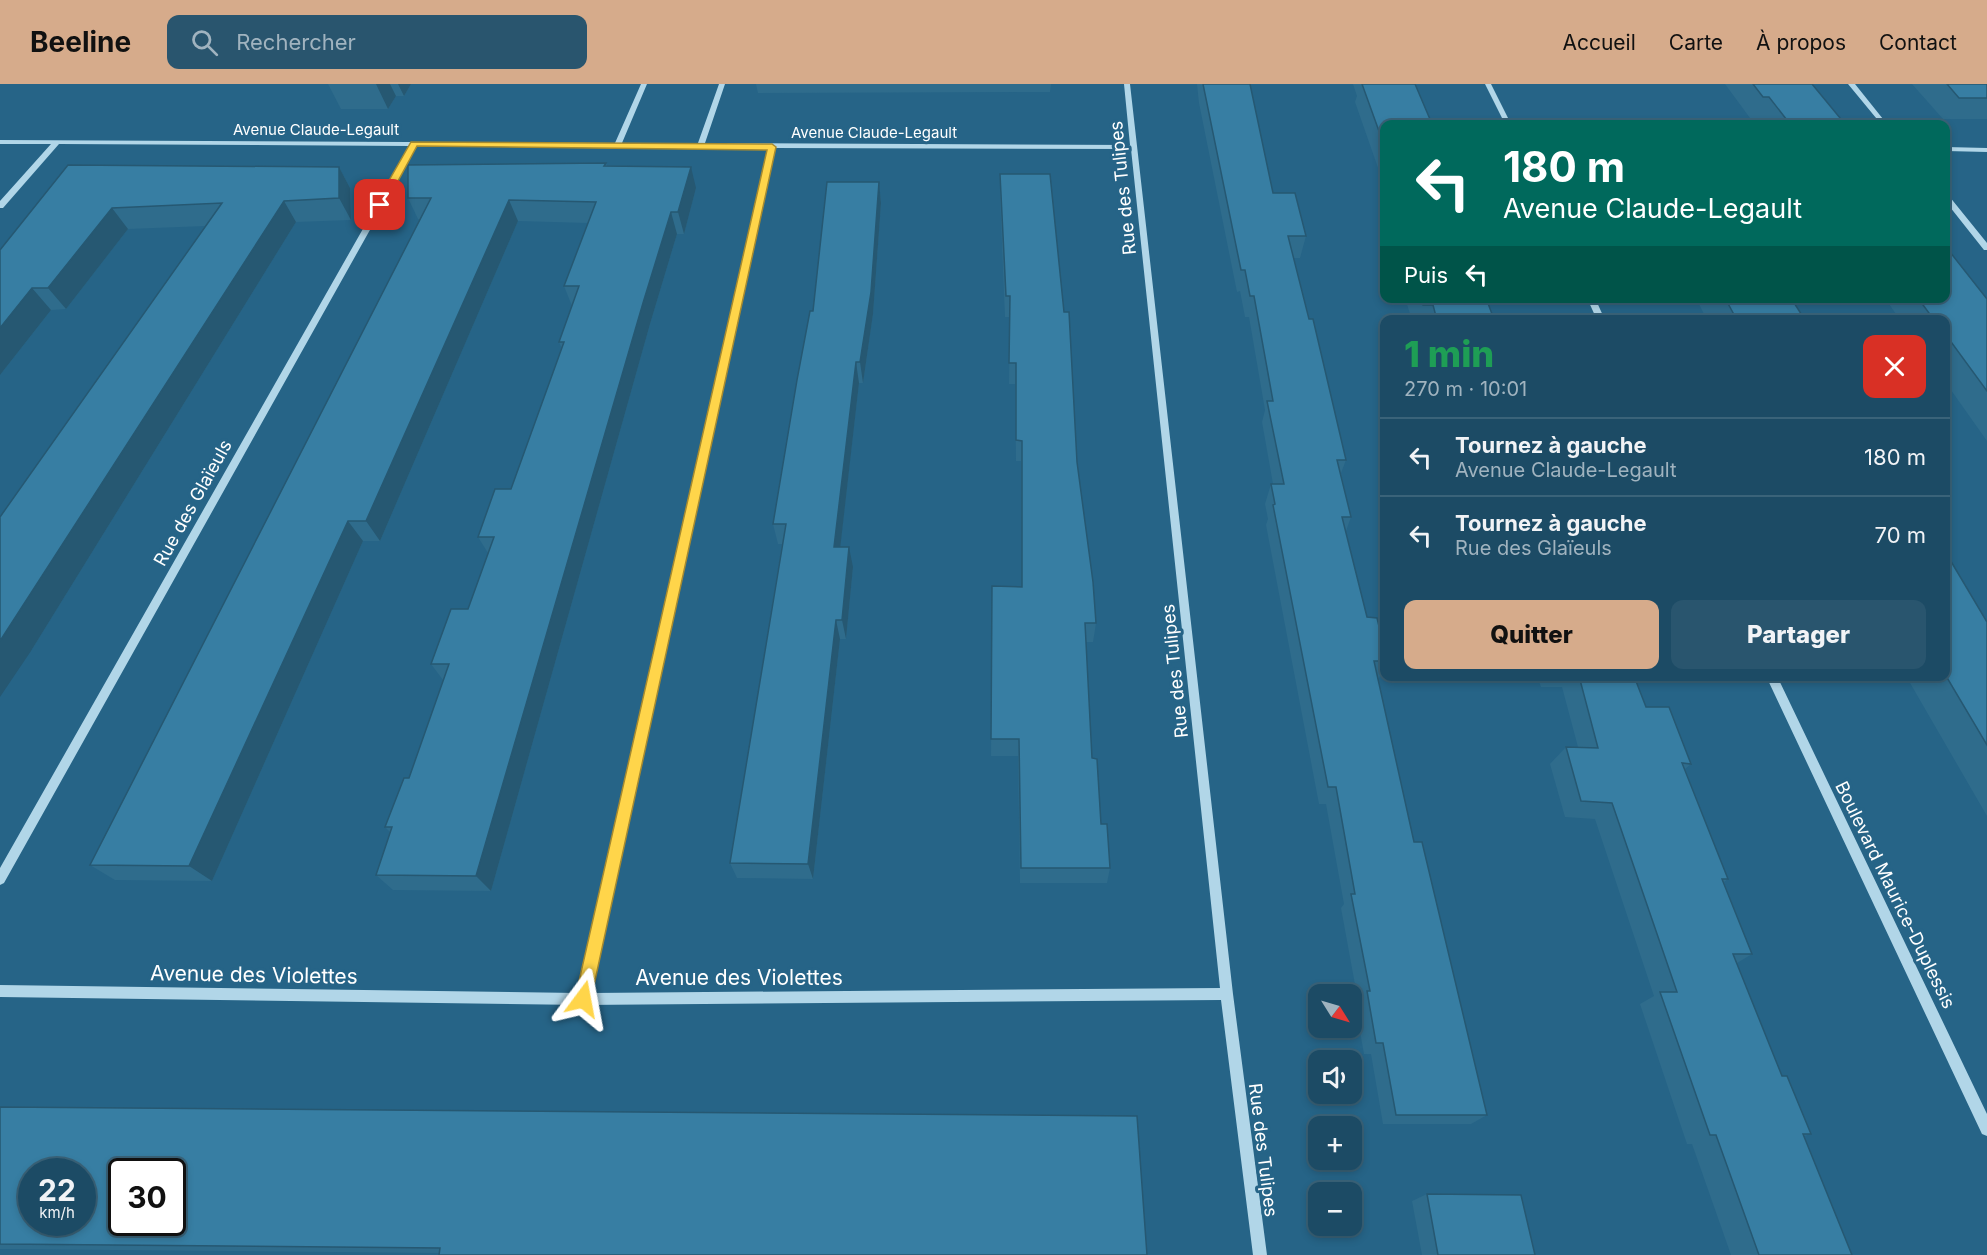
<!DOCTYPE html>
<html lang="fr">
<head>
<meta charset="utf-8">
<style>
  body { margin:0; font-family:Inter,sans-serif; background:#29556e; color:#f1f3f6; height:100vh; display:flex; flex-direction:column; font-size:22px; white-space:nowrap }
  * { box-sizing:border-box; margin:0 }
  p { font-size:20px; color:#a0b3bf }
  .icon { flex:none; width:33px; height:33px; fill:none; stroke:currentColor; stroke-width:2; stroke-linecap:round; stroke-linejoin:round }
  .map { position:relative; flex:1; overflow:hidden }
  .drawer { position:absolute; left:1380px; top:231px; width:570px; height:366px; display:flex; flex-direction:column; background:#1c4b65; border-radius:12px; box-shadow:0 3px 9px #0003,0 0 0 2px #3a6379 }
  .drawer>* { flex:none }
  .hud { position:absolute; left:1380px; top:36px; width:570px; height:183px; border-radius:12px; box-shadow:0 3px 9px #0003,0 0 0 2px #3a6379; background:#00695c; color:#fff; overflow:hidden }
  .needle { width:39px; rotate:127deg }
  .buttons { position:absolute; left:1308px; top:900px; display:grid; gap:12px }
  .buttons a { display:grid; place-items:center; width:54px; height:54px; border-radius:12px; background:#1c4b65; box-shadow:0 3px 9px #0003,0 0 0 2px #3a6379; font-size:30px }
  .speed { position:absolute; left:18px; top:1074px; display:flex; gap:12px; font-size:30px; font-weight:700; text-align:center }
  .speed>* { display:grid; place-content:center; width:78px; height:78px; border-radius:50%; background:#1c4b65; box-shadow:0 3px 9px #0003,0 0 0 2px #3a6379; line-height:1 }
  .speed small { font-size:15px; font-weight:400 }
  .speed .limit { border:3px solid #111; border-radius:9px; background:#fff; color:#111 }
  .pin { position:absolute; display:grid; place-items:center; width:51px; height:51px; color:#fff; margin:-26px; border-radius:12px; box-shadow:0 3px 9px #0006 }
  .me { position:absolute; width:66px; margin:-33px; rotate:13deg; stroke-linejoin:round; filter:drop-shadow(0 0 4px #0008) }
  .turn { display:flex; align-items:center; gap:21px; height:126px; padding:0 24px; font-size:27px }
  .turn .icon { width:78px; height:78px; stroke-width:2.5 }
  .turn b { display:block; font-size:42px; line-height:51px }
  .then { display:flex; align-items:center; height:57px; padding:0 24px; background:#0003; gap:12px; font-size:22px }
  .round { display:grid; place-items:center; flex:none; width:63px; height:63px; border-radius:12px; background:#29556e }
  .summary { display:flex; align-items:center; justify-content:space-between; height:102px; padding:0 24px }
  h1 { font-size:36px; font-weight:800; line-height:45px; color:#1e9e55 }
  .cta { display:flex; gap:12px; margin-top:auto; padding:12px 24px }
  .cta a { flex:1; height:69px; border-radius:12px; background:#d6ab8b; color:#111; font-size:24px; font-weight:800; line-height:69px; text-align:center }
  .cta a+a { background:#29556e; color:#f1f3f6 }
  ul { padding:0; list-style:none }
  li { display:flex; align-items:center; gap:18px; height:78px; padding:0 24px; border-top:2px solid #3a6379 }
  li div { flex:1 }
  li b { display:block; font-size:22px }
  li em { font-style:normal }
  header { display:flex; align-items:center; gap:36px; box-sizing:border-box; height:84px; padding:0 30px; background:#d6ab8b; color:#111 }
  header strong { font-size:28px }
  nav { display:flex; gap:33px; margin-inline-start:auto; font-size:21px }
  .search { width:420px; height:54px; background:#29556e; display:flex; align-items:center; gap:15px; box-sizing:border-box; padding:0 21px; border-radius:12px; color:#a0b3bf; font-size:22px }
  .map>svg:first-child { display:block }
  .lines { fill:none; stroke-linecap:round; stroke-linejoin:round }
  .minor { fill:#b1d6e8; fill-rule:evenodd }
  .wall { fill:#2f6c8c }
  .shaded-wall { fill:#265872 }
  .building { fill:#377ea3; stroke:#265872; stroke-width:1.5; fill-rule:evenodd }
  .route { fill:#ffd54a; stroke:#a68a30; stroke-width:1.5 }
  .labels { text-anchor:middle; stroke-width:6; stroke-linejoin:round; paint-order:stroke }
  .far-street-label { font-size:15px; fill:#fff; stroke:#266487 }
  .street-label { font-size:18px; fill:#fff; stroke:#266487 }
  .near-street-label { font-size:21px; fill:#fff; stroke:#266487 }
</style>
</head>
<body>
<header>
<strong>Beeline</strong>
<div class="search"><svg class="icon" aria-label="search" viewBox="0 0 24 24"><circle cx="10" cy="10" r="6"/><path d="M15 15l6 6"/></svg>Rechercher</div>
<nav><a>Accueil</a><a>Carte</a><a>À propos</a><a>Contact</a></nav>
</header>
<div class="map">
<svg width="1987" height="1171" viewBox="0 0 1987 1171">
  <rect width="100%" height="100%" fill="#266487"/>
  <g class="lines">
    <!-- minor -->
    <path class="minor" d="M641 0H647L622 59H698L719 0H725L705 59 1130 61 1124 0H1130L1233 910 1267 1171H1253L1221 916 583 921 0 913V901L578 909 768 63 417 62 4 799 0 801V784L410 62 59 60 3 124H0V117L51 60H0V56L615 59ZM775 64 1131 65 1220 904 591 909Z
      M1485 0H1491L1511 40H1505Z
      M1848 0H1855L1887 40H1881Z
      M1946 63 1987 64V68L1946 67Z
      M1946 112H1949L1987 159V166H1984L1946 118Z
      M1587 214H1595L1605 236H1597Z
      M1766 592H1777L1987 1030V1052L1982 1050Z"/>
  </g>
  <!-- wall -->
  <path class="wall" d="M328 0H411L404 12H396L388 25H341Z
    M756 0H1051L1050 8 758 9Z
    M1197 0H1250L1273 109 1306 152 1300 174H1294L1346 376 1341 389 1351 433 1346 447 1367 533 1384 563V584L1378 596 1414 758 1487 1031 1471 1040H1383L1371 970H1364L1355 920 1358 917 1341 824 1344 820 1326 720H1319L1266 441 1268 435 1265 420 1271 400H1273L1262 338 1265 326 1249 233H1245L1240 207 1237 208 1199 19Z
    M1353 0H1415L1384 40V101L1355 18 1357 12Z
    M1725 0H1812L1845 40H1761L1756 34H1750Z
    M1912 0H1987V35H1943Z
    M606 79 607 82 696 104 684 150H677L650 240 491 807 393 806 376 791 390 748 385 743 409 694 443 596 431 580 468 525 488 469 478 453 511 405 562 265 559 258 572 222 564 202 588 139 518 137 380 457H363L212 797 115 796 90 781 421 136 418 135 408 114Z
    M68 81 339 83 350 104 351 136 296 138 31 567 206 142 128 145 66 225 51 226 0 291Z
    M1000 90 1077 378 1096 539 1093 558H1086L1092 674 1101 740 1110 784 1107 799H1020L1018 672H991L992 502 1022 503 1021 377H1016L1015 300H1009L1010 233H1005L1000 111Z
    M879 98 881 119 873 230 863 299H859L840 463 853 483 846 555H840L813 795 737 794 730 779 782 460H778L773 440 813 227Z
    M1405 214H1486L1492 230 1501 236H1412Z
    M1696 214H1791L1805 236H1707Z
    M1885 214 1987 215V357L1946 299V236H1900Z
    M1987 538V732L1906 592H1946Z
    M1537 592H1634L1646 623 1691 680 1685 685 1728 795 1724 798 1752 870 1737 879 1782 992 1811 1050 1804 1052 1852 1171H1731L1692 1060H1687L1640 920 1654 912 1595 735 1565 733 1550 680 1566 663H1578L1562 603H1541Z
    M0 1023 1137 1032 439 1169 0 1165Z
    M1427 1110 1535 1171H1422L1412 1117Z"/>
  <!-- shaded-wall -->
  <path class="shaded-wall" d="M376 0H390L396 12 388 25Z
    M398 0H411L404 12Z
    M339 83 350 104 351 136 339 114Z
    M691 83 696 104 684 150 678 128Z
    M879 98 881 119 873 230 863 299 860 278Z
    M509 116 518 137 380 457 366 437Z
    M284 117 296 138 31 567 0 613V557Z
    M112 124 128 145 66 225 48 204Z
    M671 128 677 150 650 240 491 807 476 792 643 219Z
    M32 204 51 226 0 291V244Z
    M856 278 859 299 838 483 834 463Z
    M348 437 363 457 212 797 189 782Z
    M849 463 853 483 846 555 842 536Z
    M836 536 840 555 813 795 808 780Z"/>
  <!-- building -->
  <path class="building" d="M1203 0H1250L1273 109H1295L1306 152H1288L1309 235H1313L1346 376H1337L1351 433H1342L1367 533 1377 534 1384 563V577H1374L1414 758H1422L1487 1031H1396L1383 959H1376L1367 907H1370L1351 810H1355L1336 703H1328L1273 421 1275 420 1271 400H1284L1267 317H1273L1254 212H1250L1245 186H1241Z
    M1362 0H1415L1432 40H1384V61Z
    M1753 0H1812L1845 40H1790L1769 13H1763Z
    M1947 0H1987V14H1959Z
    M606 79 604 82 691 83 678 128H671L643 219 476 792 376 791 392 743H385L404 694H409L449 580H431L451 525H468L494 453H478L495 405H511L564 258H559L579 202H564L596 118 509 116 366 437H348L189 782 90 781 431 114H408V81Z
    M68 81 339 83V114L284 117 0 557V433L222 119 112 124 48 204H32L0 244V166Z
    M1000 90H1050L1064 228H1069L1077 378 1093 498 1096 539H1085L1092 674 1097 675 1101 740H1107L1110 784H1021L1019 655H991L992 502 1022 503V357L1016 356V279H1009L1010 212H1006Z
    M827 98H879L871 208 860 278H856L834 463H849L842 536H836L808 780 730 779 786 440H773L797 296 810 227H813Z
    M1946 163 1987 215V307L1946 251V236H1934L1918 214H1946Z
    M1421 214H1486L1492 230H1499L1501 236H1437L1433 221H1423Z
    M1725 214H1791L1805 236H1737Z
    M1946 469 1987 538V661L1946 592Z
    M1579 592H1634L1646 623H1669L1691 680 1682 679 1728 795H1722L1752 870H1733L1782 992H1787L1811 1050H1803L1852 1171H1759L1716 1051H1710L1660 908H1677L1612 719 1581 717 1566 663 1598 664Z
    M0 1023 1137 1032 1147 1171H439L440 1164 0 1160ZM32 1088H82V1138H32ZM122 1088H172V1138H122Z
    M1427 1110 1521 1111 1535 1171H1438Z"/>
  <!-- route -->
  <path class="route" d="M411 58 772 60 776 63 591 915 589 921 583 923 577 921 575 915 767 66 417 62 385 121 377 123 375 121Z"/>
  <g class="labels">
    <!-- far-street labels -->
    <g class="far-street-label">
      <text x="316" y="51">Avenue Claude-Legault</text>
      <text x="874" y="54">Avenue Claude-Legault</text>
    </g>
    <!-- street labels -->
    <g class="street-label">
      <text transform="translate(1123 104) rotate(-96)" y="6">Rue des Tulipes</text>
      <text transform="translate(193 419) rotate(-61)" y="6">Rue des Glaïeuls</text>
      <text transform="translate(1175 587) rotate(-96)" y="6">Rue des Tulipes</text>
      <text transform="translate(1895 811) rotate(64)" y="6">Boulevard Maurice-Duplessis</text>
      <text transform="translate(1263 1066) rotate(83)" y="6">Rue des Tulipes</text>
    </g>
    <!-- near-street labels -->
    <g class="near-street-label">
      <text transform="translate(254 891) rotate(1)" y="7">Avenue des Violettes</text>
      <text x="739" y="901">Avenue des Violettes</text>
    </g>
  </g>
</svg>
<div class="buttons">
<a><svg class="needle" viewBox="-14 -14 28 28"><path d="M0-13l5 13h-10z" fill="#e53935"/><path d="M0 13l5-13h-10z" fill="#a0b3bf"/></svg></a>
<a><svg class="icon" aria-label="sound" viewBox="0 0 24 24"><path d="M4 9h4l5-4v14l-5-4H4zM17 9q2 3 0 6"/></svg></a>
<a>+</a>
<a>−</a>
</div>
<div class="speed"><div>22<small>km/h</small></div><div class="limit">30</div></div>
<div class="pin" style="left:380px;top:121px;background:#d93025"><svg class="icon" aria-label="arrive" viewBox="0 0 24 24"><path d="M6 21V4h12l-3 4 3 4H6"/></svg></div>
<svg class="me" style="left:583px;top:915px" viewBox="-20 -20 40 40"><path d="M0-17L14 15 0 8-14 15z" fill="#ffd54a" stroke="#fff" stroke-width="4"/></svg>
<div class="hud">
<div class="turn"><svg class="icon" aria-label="left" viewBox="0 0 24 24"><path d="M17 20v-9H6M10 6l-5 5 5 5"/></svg><div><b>180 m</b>Avenue Claude-Legault</div></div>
<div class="then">Puis<svg class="icon" aria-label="left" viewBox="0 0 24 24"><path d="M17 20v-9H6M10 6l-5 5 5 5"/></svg></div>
</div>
<section class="drawer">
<div class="summary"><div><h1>1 min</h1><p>270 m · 10:01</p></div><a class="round" style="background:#d93025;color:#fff"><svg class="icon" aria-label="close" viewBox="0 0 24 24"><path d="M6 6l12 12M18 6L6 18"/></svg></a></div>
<ul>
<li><svg class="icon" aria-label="left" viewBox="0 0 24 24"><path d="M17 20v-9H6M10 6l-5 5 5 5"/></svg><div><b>Tournez à gauche</b><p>Avenue Claude-Legault</p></div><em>180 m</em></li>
<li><svg class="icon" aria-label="left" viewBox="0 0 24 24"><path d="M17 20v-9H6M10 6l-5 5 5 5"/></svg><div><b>Tournez à gauche</b><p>Rue des Glaïeuls</p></div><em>70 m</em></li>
</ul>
<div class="cta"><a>Quitter</a><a>Partager</a></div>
</section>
</div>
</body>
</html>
